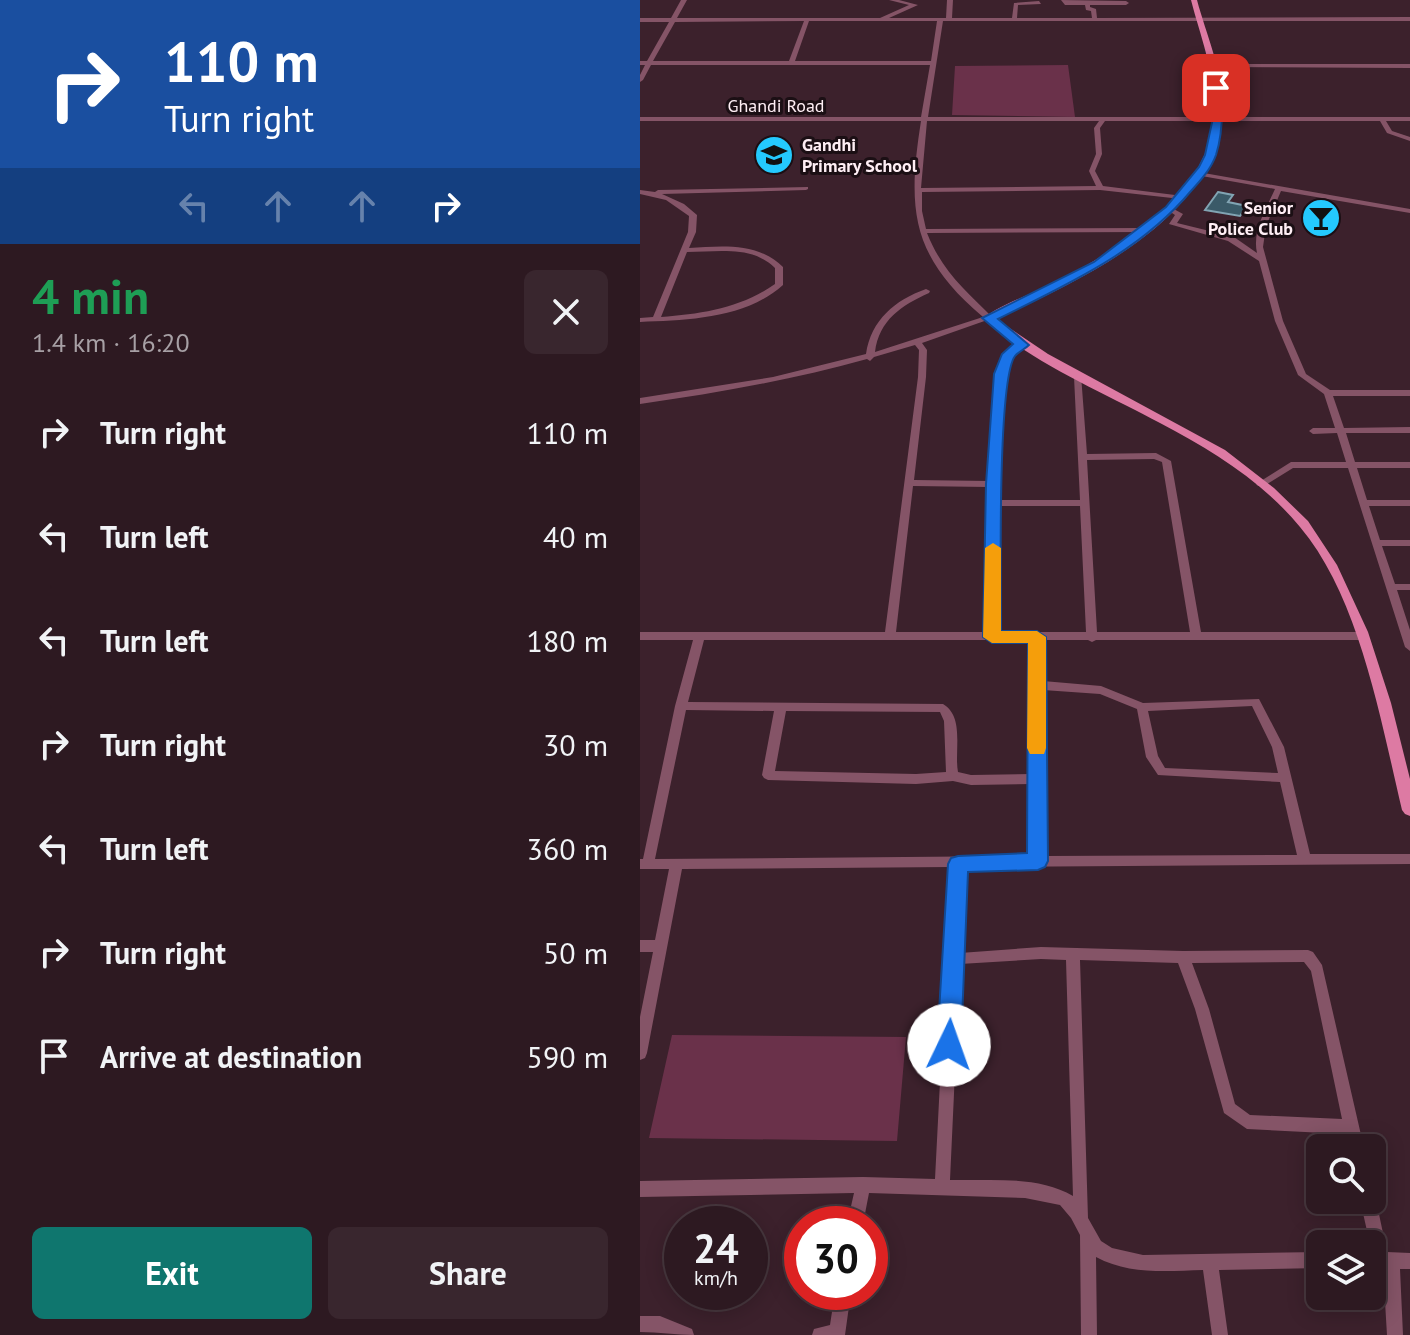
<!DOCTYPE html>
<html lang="en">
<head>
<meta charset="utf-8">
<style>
  body { margin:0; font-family:"PT Sans",sans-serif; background:#39262e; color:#f1f3f6; height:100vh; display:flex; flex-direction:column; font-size:30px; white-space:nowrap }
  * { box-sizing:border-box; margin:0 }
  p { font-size:26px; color:#a7a0a5 }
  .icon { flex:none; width:44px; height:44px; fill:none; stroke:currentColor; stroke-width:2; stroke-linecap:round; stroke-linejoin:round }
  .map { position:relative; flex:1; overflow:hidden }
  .side { display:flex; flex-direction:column; background:#2d1921; width:640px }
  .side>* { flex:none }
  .banner { background:#1a4fa0; color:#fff; overflow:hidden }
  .tools { position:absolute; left:666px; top:1134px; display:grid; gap:16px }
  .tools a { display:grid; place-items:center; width:80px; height:80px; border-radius:12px; background:#2d1921; box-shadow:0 4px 20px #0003,0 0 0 2px #48383f; font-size:40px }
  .speed { position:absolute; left:24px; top:1206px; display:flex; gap:16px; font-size:40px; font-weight:700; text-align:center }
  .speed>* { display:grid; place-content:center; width:104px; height:104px; border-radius:50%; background:#2d1921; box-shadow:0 4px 20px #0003,0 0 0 2px #48383f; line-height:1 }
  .speed small { font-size:20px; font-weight:400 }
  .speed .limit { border:12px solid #d22; background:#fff; color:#111 }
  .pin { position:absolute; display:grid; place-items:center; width:68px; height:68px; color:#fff; margin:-34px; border-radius:16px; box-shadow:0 4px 12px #0006 }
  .me { position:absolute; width:88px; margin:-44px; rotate:3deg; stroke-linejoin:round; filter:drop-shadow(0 0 6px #0008) }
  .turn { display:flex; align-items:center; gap:28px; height:168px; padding:0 32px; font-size:36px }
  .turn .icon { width:104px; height:104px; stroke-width:2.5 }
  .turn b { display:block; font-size:56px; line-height:68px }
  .lanes { display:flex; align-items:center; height:76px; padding:0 32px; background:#0003; justify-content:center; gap:40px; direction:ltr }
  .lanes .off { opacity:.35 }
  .round { display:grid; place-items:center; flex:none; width:84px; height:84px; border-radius:12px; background:#39262e }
  .overview { display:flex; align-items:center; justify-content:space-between; height:136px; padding:0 32px }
  h1 { font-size:48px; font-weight:700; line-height:60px; color:#1e9e55 }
  .button { display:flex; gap:16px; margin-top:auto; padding:16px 32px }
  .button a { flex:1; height:92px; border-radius:12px; background:#0f766e; color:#fff; font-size:32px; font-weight:700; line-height:92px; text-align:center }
  .button a+a { background:#39262e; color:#f1f3f6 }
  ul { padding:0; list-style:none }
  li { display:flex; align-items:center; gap:24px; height:104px; padding:0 32px }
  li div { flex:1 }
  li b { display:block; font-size:30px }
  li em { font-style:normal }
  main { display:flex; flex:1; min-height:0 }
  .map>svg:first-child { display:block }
  .green { fill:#6a314a }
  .building { fill:#3a5a68; stroke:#81a4b3; stroke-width:2 }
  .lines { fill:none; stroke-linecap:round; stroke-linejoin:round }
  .minor { fill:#855467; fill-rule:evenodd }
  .major { fill:#dd7aa3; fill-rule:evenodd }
  .route { fill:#1a73e8; stroke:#114b97; stroke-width:2 }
  .slow { fill:#f59e0b }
  .labels { text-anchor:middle; stroke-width:6; stroke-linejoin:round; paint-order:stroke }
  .far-street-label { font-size:18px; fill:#ffeff5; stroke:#1b0f14 }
  .far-poi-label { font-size:18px; font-weight:bold; fill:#ffeff5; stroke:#1b0f14; text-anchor:start }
</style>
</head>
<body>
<main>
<section class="side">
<div class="banner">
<div class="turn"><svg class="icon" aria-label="right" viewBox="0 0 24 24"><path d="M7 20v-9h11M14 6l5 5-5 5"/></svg><div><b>110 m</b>Turn right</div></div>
<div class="lanes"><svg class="icon off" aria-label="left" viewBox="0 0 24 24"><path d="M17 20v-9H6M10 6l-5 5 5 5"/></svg><svg class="icon off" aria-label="ahead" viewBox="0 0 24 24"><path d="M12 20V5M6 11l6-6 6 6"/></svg><svg class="icon off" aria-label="ahead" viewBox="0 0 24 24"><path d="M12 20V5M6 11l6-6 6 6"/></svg><svg class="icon" aria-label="right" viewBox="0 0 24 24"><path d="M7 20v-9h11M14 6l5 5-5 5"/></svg></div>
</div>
<div class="overview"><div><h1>4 min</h1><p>1.4 km · 16:20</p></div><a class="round"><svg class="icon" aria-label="close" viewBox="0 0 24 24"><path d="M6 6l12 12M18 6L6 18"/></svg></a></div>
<ul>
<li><svg class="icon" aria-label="right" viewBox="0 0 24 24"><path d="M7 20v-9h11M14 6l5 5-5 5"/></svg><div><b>Turn right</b></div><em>110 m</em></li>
<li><svg class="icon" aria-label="left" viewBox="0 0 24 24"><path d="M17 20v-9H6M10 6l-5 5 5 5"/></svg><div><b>Turn left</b></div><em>40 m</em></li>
<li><svg class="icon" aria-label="left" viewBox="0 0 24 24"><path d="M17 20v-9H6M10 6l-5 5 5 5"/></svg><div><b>Turn left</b></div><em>180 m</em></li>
<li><svg class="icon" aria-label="right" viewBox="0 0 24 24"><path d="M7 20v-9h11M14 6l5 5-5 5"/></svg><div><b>Turn right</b></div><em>30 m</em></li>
<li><svg class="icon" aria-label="left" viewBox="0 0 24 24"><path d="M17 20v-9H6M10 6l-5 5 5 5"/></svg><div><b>Turn left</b></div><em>360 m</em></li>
<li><svg class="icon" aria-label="right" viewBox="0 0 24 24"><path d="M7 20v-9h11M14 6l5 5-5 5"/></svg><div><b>Turn right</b></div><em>50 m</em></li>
<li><svg class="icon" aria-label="arrive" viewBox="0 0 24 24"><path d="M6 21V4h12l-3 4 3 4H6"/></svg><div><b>Arrive at destination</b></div><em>590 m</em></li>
</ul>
<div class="button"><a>Exit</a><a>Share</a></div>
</section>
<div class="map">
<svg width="770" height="1335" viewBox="0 0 770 1335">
  <rect width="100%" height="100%" fill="#3c212c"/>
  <!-- green -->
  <path class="green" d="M428 65 435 117 312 115 315 66Z
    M32 1035 266 1037 257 1141 9 1138Z"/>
  <!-- building -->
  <path class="building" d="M578 192 593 195 588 202 607 206 600 216 565 210Z"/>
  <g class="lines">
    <!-- minor -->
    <path class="minor" d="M41 0H47L37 18H240L269 5 249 0H259L278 5 249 18H306L307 0H313L312 18H372L374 3 399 1 401 4 378 5 377 18H452L451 11 446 10 445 5H425L421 0 486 1 489 3 486 5H450V7L456 9 457 18 770 17V21H303L288 117H770V121H746L752 131 770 137V141L747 133 740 121H465L460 128 462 154 455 171 463 186 543 196 544 197 541 199 460 190 282 192V211L286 229 506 228 510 230 506 232 287 233C302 271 325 290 353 318L282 343 287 350 286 377 274 480 349 481C351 452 351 378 364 355 369 348 377 344 385 343V347L373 355 365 374 359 500H440L434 377 438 374 441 375 447 454 516 453 531 461 561 632H722L727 636 722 640H456L452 642 448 640H402L403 681 461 686 503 703 619 699 644 747 670 854H770V864L324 867 320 953 401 947 543 951 668 950 673 952 682 965 724 1148H708L705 1134 607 1129 584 1113 555 1009 538 963 440 960 448 1218 461 1241 472 1248 503 1255 680 1252V1268L579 1270 588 1335H572L563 1270C527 1271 489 1275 456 1257L457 1335H441L440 1235 431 1218 420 1205 385 1198 229 1193 223 1224H207L214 1193 0 1197V1181L223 1177 295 1179 311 867 42 869 7 1053 5 1058 0 1060V1017L13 952H0V940H15L29 869H0V859H3L35 706 53 640H0V632H245L278 377 279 350 275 345 234 357 230 361 227 359C152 380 77 393 0 404V398L133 377 226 354C231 320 255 300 286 289L290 291 289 293C262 305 239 320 235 352L343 317C271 256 267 210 281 121H0V117H281L290 65H11L3 80 0 82V75L5 65H0V61H7L29 22H0V18H31ZM164 21 149 61H13L35 22ZM169 21H297L291 61H155ZM287 121H459L454 128 456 154 449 171 456 186 281 188ZM514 459 522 462 550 632H457L447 460ZM273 486 349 487 347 632H256ZM359 506H440L446 632H357ZM64 640H392V774L331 775 318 772C314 751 325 717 303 704L48 702ZM403 690 460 694 497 709 506 757 518 775 640 782 657 855 404 856ZM612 706 632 747 638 773 525 768 518 756 508 711ZM46 710 134 711 122 775 124 778 128 780 276 784 313 781 331 785 392 784V856L15 859ZM146 711 300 712 304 721 306 772 276 774 135 771ZM401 959 426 960 433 1196C398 1175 349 1181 310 1180L320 964ZM664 962 671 971 702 1119 610 1115 595 1104 569 1009 552 963Z
      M572 64H770V68L570 67 569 66Z
      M558 172 770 209V213L641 191 626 226 623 247 643 321 666 374 690 390H770V396H693L704 428 770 427V433H706L715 462H770V468H717L727 500H770V506H729L740 540H770V546H742L755 584H770V590H757L770 630V651L765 647 708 468H653L624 486H618L616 484 651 462H706L697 433 673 434 669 431 673 428H695L684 394 658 375 635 321 619 261 588 241 529 224 535 215 526 209 530 207 543 214 537 223 594 237 617 253C612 231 626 209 635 189L556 175V173Z
      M168 187V189L166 190 22 194 44 204 57 215 56 232 49 248C82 246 118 242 143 267V285C105 319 48 320 0 322V318L13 317 48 232 49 216 26 200 0 194V190L15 192 18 190ZM82 251C102 251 119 253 135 268V284C101 308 62 314 21 317L47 252Z
      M732 1194 736 1200 747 1252 770 1253V1269H760L763 1335H747L743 1268H732V1244H730L720 1200H732Z
      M195 1292H211L205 1335H172L174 1329 190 1325Z
      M0 1316H20L52 1329 54 1335C36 1335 19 1332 0 1332Z"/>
    <!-- major -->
    <path class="major" d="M551 0H557C567 38 587 80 582 120 568 223 440 280 356 319L408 354 585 450 634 488 668 521 697 565 728 632 751 703 770 779V816L765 814 762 810C741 722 720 598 660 527 623 482 572 450 520 423 466 394 387 361 344 318 364 302 397 293 420 280 486 244 575 192 574 107 574 70 560 35 551 0Z"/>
  </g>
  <!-- route -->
  <path class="route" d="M573 86 581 88C583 111 583 133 576 155 571 169 561 180 551 191 500 252 428 284 358 319L389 345C385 349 378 352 375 356 357 380 361 589 361 631H397L406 637 408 861 405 867 398 870 328 872 321 1045 317 1053 309 1056 300 1053 297 1045 308 864 311 858 318 856 387 853 388 643H352L343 637 346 484 354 374 362 354 373 344 342 318 454 262 526 207 559 167 565 155 573 118Z"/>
  <!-- slow -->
  <path class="slow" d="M353 543 361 548V631H397L406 637V748L404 754H390L387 748 388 643H352L343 637 345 548Z"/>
  <!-- icons -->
  <defs>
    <g id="school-disc" transform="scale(2)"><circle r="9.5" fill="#24c9fe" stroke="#1b0f14"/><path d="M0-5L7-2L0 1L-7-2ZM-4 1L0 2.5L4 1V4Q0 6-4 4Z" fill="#111"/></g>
    <g id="bar-disc" transform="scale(2)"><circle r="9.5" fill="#24c9fe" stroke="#1b0f14"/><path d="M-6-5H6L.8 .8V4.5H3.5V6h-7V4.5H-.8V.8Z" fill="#111"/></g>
  </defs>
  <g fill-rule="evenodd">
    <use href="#school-disc" x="134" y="155"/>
    <use href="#bar-disc" x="681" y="218"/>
  </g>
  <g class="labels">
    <!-- far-street labels -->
    <g class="far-street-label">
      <text x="136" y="112">Ghandi Road</text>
    </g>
    <!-- far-poi labels -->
    <g class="far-poi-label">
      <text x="162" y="151">Gandhi<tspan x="162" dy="21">Primary School</tspan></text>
      <text x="653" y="214" text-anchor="end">Senior<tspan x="653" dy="21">Police Club</tspan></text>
    </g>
  </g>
</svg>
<div class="tools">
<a><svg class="icon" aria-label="search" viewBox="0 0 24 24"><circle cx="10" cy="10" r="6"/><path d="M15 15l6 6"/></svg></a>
<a><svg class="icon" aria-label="layers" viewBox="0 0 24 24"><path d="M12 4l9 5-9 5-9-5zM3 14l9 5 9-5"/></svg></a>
</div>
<div class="speed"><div>24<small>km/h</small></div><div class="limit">30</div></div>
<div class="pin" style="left:576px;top:88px;background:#d93025"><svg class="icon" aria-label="arrive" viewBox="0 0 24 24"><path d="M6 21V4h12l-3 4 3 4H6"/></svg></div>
<svg class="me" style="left:309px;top:1045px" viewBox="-20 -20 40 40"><circle r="19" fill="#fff"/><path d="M0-13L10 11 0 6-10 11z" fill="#1a73e8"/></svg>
</div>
</main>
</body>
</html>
